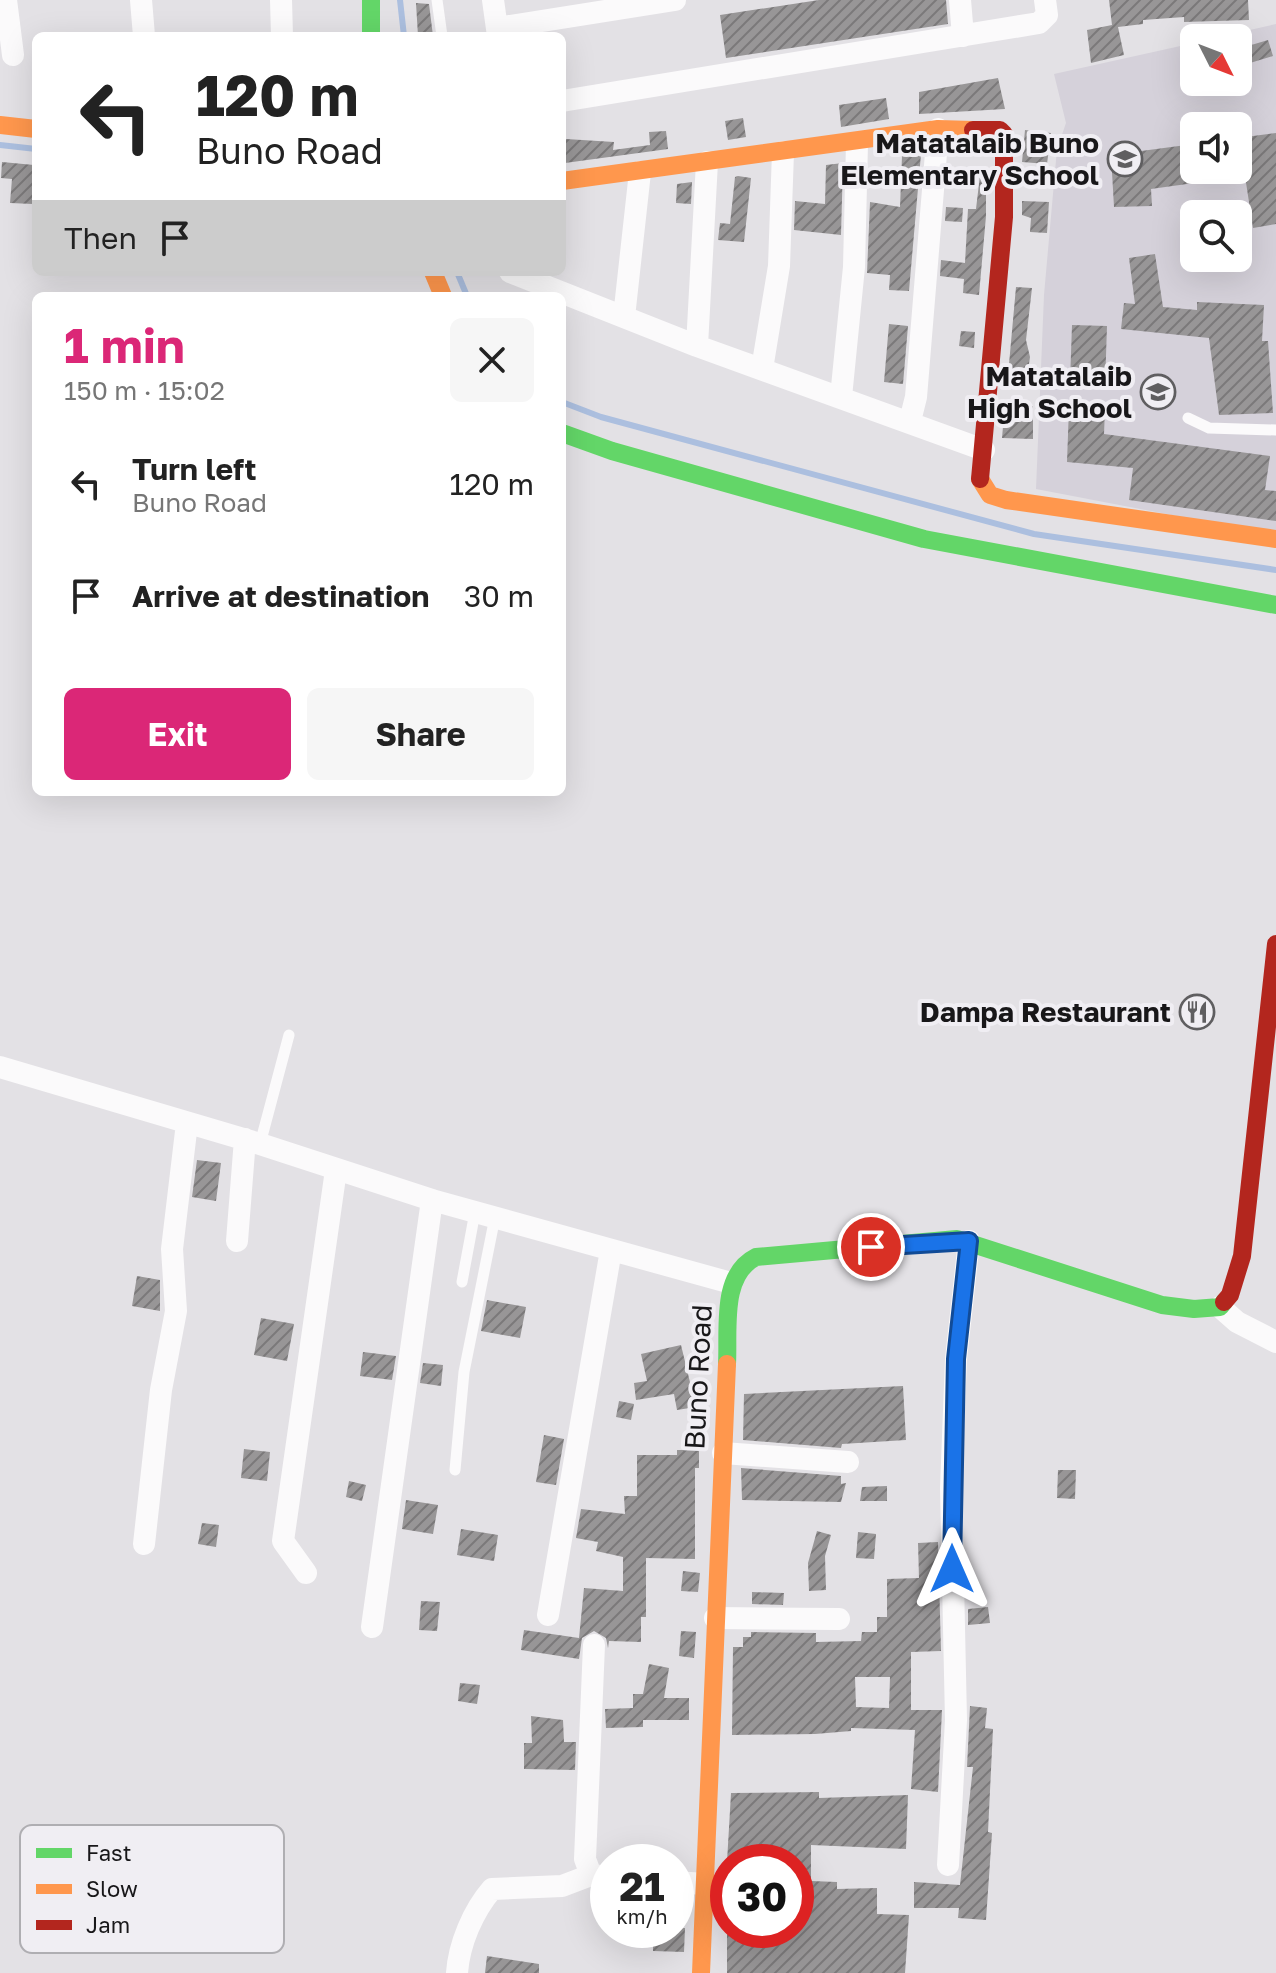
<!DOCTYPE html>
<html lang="en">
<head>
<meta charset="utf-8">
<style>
  body { margin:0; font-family:"Golos Text",sans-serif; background:#f6f6f6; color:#222; height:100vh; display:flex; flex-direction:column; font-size:30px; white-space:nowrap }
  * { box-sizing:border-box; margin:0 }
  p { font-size:26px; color:#767676 }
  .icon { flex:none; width:44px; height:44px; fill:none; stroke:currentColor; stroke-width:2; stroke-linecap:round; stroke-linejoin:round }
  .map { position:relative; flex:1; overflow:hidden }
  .panel { position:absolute; left:32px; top:292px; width:534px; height:504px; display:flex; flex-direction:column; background:#fff; border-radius:12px; box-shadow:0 8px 32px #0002 }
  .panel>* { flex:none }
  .hud { position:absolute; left:32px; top:32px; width:534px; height:244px; border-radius:12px; box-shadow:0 8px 32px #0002; background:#fff; color:#222; overflow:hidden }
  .needle { width:52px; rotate:132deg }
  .controls { position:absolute; left:1180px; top:24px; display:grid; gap:16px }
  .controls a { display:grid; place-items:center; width:72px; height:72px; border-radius:12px; background:#fff; box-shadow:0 8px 32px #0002; font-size:40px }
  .speed { position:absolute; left:590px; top:1844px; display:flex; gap:16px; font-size:40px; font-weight:700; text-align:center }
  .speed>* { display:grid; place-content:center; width:104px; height:104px; border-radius:50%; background:#fff; box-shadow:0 8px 32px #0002; line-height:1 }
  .speed small { font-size:20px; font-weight:400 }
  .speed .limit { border:12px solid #d22; background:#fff; color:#111 }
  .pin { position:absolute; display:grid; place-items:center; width:68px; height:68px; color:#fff; margin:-34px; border:4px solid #fff; border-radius:50%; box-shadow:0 2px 8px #0007 }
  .me { position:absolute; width:88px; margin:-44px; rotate:0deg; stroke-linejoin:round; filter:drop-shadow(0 0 6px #0008) }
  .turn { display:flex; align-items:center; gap:28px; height:168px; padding:0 32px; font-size:36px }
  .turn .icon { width:104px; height:104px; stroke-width:2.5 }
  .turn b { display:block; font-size:56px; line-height:68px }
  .then { display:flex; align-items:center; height:76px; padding:0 32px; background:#0003; gap:16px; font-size:30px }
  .round { display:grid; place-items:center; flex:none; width:84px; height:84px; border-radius:12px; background:#f6f6f6 }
  .headline { display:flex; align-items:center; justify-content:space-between; height:136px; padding:0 32px }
  h1 { font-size:48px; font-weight:700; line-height:60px; color:#db2777 }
  .action { display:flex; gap:16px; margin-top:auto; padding:16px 32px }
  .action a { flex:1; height:92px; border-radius:12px; background:#db2777; color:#fff; font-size:32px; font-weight:700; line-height:92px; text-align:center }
  .action a+a { background:#f6f6f6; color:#222 }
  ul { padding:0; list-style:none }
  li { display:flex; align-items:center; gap:24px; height:112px; padding:0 32px }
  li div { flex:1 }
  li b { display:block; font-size:30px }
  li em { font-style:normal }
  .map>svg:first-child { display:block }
  .built { fill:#d5d1da; fill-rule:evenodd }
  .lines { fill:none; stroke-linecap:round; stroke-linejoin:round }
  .stream { stroke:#acbfdf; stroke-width:6 }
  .building { fill:url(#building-hatch); fill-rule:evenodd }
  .lane { stroke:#fbfafb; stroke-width:11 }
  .street { stroke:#fbfafb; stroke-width:22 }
  .fast { stroke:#63d668; stroke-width:18 }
  .slow { stroke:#ff974d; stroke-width:18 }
  .jam { stroke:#b3261e; stroke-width:18 }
  .route-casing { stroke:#114b97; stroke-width:20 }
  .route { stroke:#1a73e8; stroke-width:14 }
  .labels { text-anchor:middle; stroke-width:8; stroke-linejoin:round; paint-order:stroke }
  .poi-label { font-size:28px; font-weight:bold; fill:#181719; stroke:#f0eef3; text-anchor:end }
  .street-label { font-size:28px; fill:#181719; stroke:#f0eef3 }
  .key { fill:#f0eef3; stroke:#afaeb2; stroke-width:2 }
  .key-label { font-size:22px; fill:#181719 }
</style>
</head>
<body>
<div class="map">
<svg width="1276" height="1973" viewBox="0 0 1276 1973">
  <defs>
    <pattern id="building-hatch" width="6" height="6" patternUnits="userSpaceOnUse" patternTransform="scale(2)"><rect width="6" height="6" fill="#989697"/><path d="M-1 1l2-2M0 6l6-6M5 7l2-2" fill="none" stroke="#7b797a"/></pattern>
  </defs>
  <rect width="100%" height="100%" fill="#e3e1e5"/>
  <!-- built -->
  <path class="built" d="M1276 24V535L1036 489 1044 295 1057 149 1066 123 1054 74 1194 43V82H1238V38H1214ZM1194 126H1238V170H1194ZM1194 214H1238V258H1194Z"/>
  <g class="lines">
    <!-- stream -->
    <path class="stream" d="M400 0 404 36
      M0 145 36 149
      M457 272 467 296
      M562 402 601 417 1034 534 1276 570"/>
  </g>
  <!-- building -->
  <path class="building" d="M819 0H946L948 24 726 58 720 15Z
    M1109 0H1248L1249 20 1184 22V17L1143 20V24L1118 27 1124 55 1091 63 1087 30 1112 25Z
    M416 3 429 4 433 36H418Z
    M1268 40 1273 56 1250 63 1248 46Z
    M998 78 1005 109 919 114V92Z
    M886 98 889 119 841 127 839 105Z
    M743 118 746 137 728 140 725 121Z
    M1025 130 1051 133 1047 164 1022 162Z
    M666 131 668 149 565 163 566 139 614 142 613 150 650 145 649 132Z
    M1276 133V224L1253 228 1245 176 1238 177V138Z
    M1194 144V183L1151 189 1152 206 1114 207 1111 155Z
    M921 154 909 291 889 290 890 275 867 273 870 202 900 207 902 156Z
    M2 162 34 165 33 204 10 203 12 179 1 178Z
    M843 163 841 235 794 230 795 201 825 204 826 165Z
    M980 175H986V216L979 295 963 293 964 279 940 276 941 260 965 263 968 209H976Z
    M738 176 751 178 744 242 718 240 720 223 730 224 735 177Z
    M692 182 691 204 676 203 677 184Z
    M1022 201 1049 202 1047 233 1030 232 1031 218 1022 215Z
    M946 207 963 208 962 222 945 221Z
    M1155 254 1163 307 1197 310V302L1264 305 1262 341H1268L1273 413 1219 415 1209 338 1121 329 1124 303 1135 304 1129 258Z
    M1016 287 1032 288 1026 340 1030 357 1027 378 1008 375Z
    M889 324 908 326 903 384 884 382Z
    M1072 325 1107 326 1105 386 1070 382Z
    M961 331 975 332 974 348 959 346Z
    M1005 404 1033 406V439L1002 438Z
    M1069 407 1105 409 1104 434 1270 456 1265 490 1276 491V521L1129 500 1133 468 1067 462Z
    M197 1160 221 1163 216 1201 192 1197Z
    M137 1276 160 1280V1311L132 1306Z
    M487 1300 526 1307 520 1338 481 1331Z
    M261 1318 294 1324 287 1361 254 1355Z
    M681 1345 696 1407 677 1410 674 1394 636 1400 634 1383 647 1381 641 1354Z
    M363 1352 396 1356 392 1380 360 1376Z
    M423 1363 443 1365 441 1386 420 1383Z
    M903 1386 906 1440 842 1444 841 1448 743 1440 744 1394Z
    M619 1401 634 1404 631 1420 616 1417Z
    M544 1435 564 1439 556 1485 536 1482Z
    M244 1449 270 1452 267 1481 241 1478Z
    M677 1450H699V1468H695V1559L646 1558V1617H641V1642L609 1641 608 1648 606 1638 594 1631 582 1638 579 1659 521 1650 524 1630 579 1638 584 1588 623 1591V1557L596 1551 598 1542 576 1538 581 1509 625 1514 624 1496H637V1455H677Z
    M741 1468 841 1476V1484L846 1483 841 1502 742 1500Z
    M1058 1470H1076L1075 1499 1057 1498Z
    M349 1481 366 1485 362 1501 346 1497Z
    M887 1486V1501H860L862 1487Z
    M406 1500 438 1505 433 1534 402 1529Z
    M202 1523 219 1525 216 1547 198 1544Z
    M461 1529 498 1535 494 1561 457 1555Z
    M817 1531 831 1535 825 1556 826 1590 809 1591 808 1563Z
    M858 1532 876 1534 874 1559 856 1558Z
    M938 1542 941 1651 911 1652V1710H942L938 1792 911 1789 915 1730 851 1728V1731L815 1734 732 1735 733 1647H743V1637H751V1632L816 1633V1642L861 1641 862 1632H877V1617H887V1579L919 1578 918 1543ZM855 1677H890L889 1708 856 1707Z
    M683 1571 700 1573 698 1592 681 1591Z
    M752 1592 784 1593 783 1605 752 1604Z
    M421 1601 440 1602 437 1631 419 1630Z
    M988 1607 990 1623 968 1625V1609Z
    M681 1631 696 1632 694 1658 679 1656Z
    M649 1664 669 1668 664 1698H689V1720H643V1727L606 1728 605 1709 633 1708V1694H643Z
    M460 1683 480 1685 477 1704 458 1701Z
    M970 1706 987 1708 985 1728 993 1729 988 1832 992 1833 986 1920 958 1918 959 1908H914V1882L960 1885 973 1767H967Z
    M531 1716 563 1720 564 1742H576L575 1770 524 1769V1743H532Z
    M819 1792V1798L908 1795 906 1849 811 1845V1881L837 1882V1889L877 1888V1914L909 1915 905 1973H727V1930H796V1862H727L731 1793Z
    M685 1928 684 1952 653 1951V1930Z
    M487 1956 539 1964V1973H485Z"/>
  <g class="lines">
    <!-- lane -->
    <path class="lane" d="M437 0 442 36
      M1188 418 1209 428 1276 430
      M260 1144 289 1035
      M462 1282 475 1212
      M455 1470 464 1372 495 1217"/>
    <!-- street -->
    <path class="street" d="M6 0 13 55
      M141 0 144 36
      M281 0 282 36
      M493 0 498 36
      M960 0 963 36
      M497 28 675 0
      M562 101 1039 23 1047 15 1045 0
      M510 272 697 346 984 450
      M624 317 640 172
      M697 346 707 162
      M762 369 779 266 783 152
      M841 397 854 267 857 143
      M910 421 916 397 938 129
      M0 1067 260 1144 432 1200 731 1283
      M237 1241 245 1139
      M1220 1307 1237 1322 1276 1342
      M723 1453 848 1462
      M144 1544 161 1390 176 1311 172 1249 187 1123
      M306 1573 283 1541 336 1170
      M548 1615 611 1250
      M715 1618 839 1619
      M372 1627 432 1200
      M594 1645 585 1859 591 1875 608 1876
      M948 1865 956 1720 951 1488 956 1359 969 1241
      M676 1882 704 1884
      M457 1973C459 1944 473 1911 492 1889L562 1886 591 1875"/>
    <!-- fast -->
    <path class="fast" d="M371 0V36
      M562 433 612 451 924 539 1276 605
      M727 1364C729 1330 720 1275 756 1257L957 1239 1162 1305 1194 1309 1220 1307 1224 1302"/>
    <!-- slow -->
    <path class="slow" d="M0 125 36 129
      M562 181 938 129 973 130
      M433 272 443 296
      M980 479 990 495 1006 500 1276 539
      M701 1973 727 1364"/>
    <!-- jam -->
    <path class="jam" d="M973 130H1000L1004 134V217L980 479
      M1224 1302 1230 1295 1242 1256 1276 944"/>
  </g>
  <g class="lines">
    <!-- route casing -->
    <g class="route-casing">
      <path id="route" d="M871 1247 969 1241 956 1359 952 1569"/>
    </g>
    <!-- route -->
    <use href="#route" class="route"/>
  </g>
  <!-- icons -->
  <defs>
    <g id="school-ring" transform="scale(1.8)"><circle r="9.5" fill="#f0eef3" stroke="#5f5e60" stroke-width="1.5"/><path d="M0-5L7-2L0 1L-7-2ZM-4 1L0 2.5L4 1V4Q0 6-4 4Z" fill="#5f5e60"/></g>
    <g id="restaurant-ring" transform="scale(1.8)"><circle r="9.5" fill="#f0eef3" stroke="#5f5e60" stroke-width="1.5"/><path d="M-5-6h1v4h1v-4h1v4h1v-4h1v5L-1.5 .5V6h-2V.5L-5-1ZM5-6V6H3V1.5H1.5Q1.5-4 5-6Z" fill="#5f5e60"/></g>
  </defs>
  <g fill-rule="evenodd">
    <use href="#school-ring" x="1125" y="159"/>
    <use href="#school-ring" x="1158" y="392"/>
    <use href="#restaurant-ring" x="1197" y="1012"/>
  </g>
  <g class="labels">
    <!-- poi labels -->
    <g class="poi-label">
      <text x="1099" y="153">Matatalaib Buno<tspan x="1099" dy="32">Elementary School</tspan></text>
      <text x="1132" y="386">Matatalaib<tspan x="1132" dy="32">High School</tspan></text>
      <text x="1171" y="1022">Dampa Restaurant</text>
    </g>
    <!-- street labels -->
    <g class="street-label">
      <text transform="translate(698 1377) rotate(-87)" y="10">Buno Road</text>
    </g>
  </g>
  <!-- legend -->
  <rect x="20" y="1825" width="264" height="128" rx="12" class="key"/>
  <rect x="36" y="1848" width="36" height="10" fill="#63d668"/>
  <rect x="36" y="1884" width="36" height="10" fill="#ff974d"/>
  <rect x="36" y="1920" width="36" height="10" fill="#b3261e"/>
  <g class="key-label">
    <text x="86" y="1861">Fast</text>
    <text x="86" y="1897">Slow</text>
    <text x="86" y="1933">Jam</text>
  </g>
</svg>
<div class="controls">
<a><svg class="needle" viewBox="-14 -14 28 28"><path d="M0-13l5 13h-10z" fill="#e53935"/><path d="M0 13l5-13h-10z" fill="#767676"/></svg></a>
<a><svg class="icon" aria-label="sound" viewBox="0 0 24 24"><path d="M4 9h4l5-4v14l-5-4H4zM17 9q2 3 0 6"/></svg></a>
<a><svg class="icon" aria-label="search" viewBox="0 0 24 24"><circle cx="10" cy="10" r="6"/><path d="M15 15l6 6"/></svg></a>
</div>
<div class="speed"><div>21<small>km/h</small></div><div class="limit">30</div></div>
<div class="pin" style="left:871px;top:1247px;background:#d93025"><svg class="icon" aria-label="arrive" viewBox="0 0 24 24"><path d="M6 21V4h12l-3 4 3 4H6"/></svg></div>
<svg class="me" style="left:952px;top:1569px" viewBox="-20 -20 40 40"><path d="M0-17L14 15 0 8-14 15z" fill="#1a73e8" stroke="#fff" stroke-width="4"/></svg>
<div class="hud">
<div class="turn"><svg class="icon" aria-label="left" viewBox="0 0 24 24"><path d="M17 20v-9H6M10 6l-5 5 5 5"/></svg><div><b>120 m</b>Buno Road</div></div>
<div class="then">Then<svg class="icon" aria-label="arrive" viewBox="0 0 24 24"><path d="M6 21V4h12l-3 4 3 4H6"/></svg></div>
</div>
<section class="panel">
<div class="headline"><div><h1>1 min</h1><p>150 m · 15:02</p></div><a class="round"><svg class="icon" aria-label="close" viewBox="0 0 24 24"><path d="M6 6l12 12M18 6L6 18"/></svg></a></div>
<ul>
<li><svg class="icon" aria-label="left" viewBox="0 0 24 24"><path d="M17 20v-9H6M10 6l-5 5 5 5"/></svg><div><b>Turn left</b><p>Buno Road</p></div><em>120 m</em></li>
<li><svg class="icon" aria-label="arrive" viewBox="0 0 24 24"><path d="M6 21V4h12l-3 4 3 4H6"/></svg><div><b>Arrive at destination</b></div><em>30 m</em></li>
</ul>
<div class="action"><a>Exit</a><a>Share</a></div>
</section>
</div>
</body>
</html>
